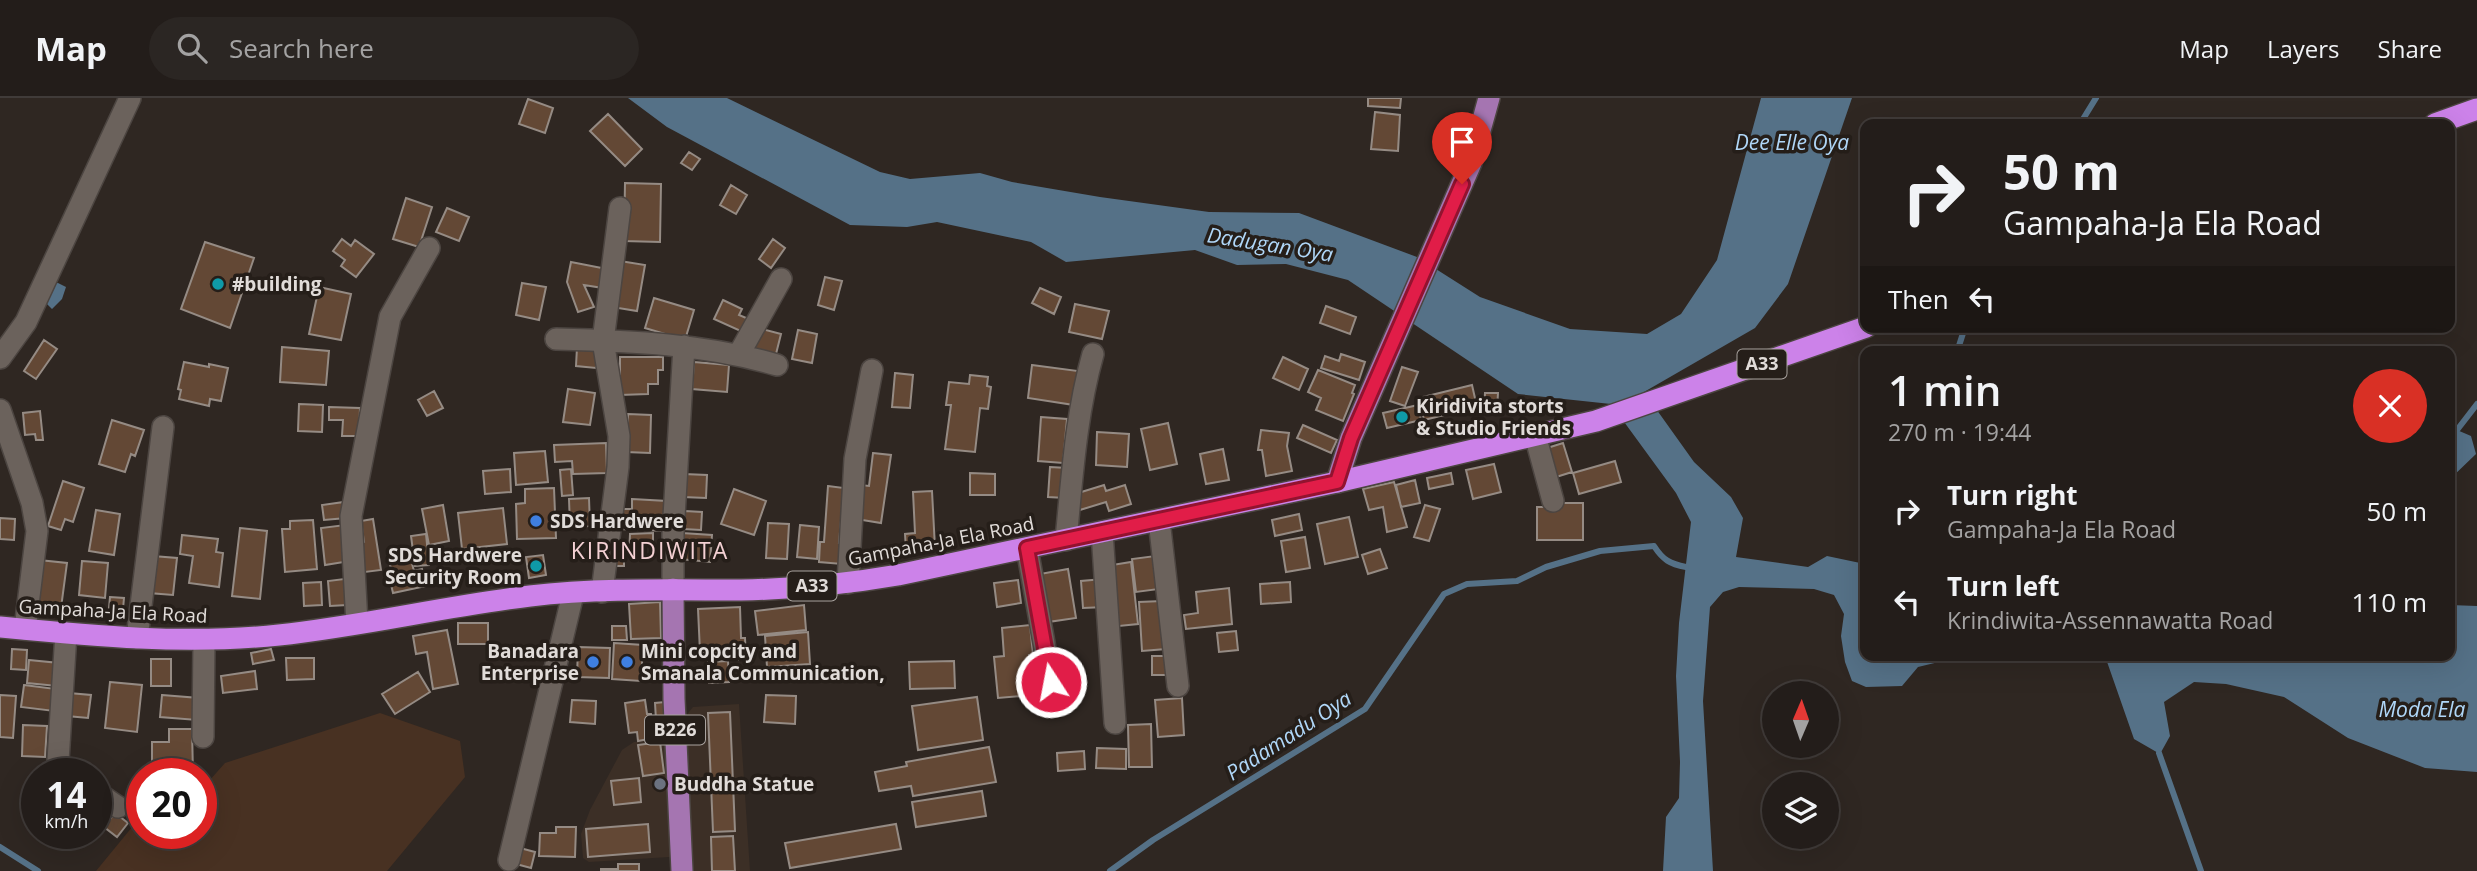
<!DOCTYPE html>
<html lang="en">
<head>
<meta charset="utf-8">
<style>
  body { margin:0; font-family:"Open Sans",sans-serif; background:#2b2623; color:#f1f3f6; height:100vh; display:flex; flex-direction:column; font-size:26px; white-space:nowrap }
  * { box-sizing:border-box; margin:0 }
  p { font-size:23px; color:#a3a2a2 }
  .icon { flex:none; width:38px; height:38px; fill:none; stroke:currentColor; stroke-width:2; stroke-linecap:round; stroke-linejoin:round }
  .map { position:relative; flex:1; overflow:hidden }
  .sheet { position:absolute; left:1860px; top:248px; width:595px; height:315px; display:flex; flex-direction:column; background:#231d1a; border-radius:14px; box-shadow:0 7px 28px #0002,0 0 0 2px #403b39 }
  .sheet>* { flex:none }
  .hud { position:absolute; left:1860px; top:21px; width:595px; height:214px; border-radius:14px; box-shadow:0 7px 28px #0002,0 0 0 2px #403b39; background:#231d1a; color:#f1f3f6; overflow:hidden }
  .needle { width:46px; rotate:2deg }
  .buttons { position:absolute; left:1762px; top:583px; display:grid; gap:14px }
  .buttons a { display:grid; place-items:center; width:77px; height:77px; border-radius:50%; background:#231d1a; box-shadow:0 7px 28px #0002,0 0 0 2px #403b39; font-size:35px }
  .speed { position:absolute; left:21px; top:660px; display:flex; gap:14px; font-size:35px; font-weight:700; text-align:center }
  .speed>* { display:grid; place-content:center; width:91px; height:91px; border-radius:50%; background:#231d1a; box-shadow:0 7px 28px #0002,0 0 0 2px #403b39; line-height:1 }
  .speed small { font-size:18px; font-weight:400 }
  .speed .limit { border:10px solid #d22; background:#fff; color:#111 }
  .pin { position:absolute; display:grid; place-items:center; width:60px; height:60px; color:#fff; margin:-72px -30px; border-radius:50% 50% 50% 0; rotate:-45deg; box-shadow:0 0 7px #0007 }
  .pin .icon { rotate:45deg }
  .me { position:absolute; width:77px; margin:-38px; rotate:349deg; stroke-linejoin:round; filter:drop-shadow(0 0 5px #0008) }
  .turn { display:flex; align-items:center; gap:24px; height:147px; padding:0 28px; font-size:32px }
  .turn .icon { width:91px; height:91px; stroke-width:2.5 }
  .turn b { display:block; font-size:49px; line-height:60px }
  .then { display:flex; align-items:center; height:66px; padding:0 28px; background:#0003; gap:14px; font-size:26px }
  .round { display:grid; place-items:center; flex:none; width:74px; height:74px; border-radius:37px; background:#2b2623 }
  .head { display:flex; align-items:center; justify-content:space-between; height:119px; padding:0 28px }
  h1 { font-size:42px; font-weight:600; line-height:52px }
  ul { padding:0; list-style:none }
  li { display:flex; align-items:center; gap:21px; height:91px; padding:0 28px }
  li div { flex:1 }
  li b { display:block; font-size:26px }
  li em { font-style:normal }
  header { display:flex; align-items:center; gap:42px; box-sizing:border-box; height:98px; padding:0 35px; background:#231d1a; border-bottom:2px solid #403b39 }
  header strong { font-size:33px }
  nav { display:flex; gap:38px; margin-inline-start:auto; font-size:24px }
  .search { width:490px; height:63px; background:#2b2623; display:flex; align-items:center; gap:18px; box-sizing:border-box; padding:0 24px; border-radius:38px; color:#a3a2a2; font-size:26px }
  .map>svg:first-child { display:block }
  .built { fill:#3c2f26 }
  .green { fill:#483122 }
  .water { fill:#557187 }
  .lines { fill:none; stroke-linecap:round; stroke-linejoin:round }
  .stream { stroke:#557187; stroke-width:6 }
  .building { fill:#634835; stroke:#958b84; stroke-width:2 }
  .minor-casing { stroke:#4c4541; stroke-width:24 }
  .major-casing { stroke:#4c4541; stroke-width:24 }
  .highway-casing { stroke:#4c4541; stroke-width:24 }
  .minor { stroke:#6b625c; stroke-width:21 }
  .major { stroke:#a575b1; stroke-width:21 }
  .highway { stroke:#cc82e9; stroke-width:21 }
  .route-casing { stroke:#92132f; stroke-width:18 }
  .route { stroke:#e11d48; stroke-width:12 }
  .culture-dot { fill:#0f9aa8; stroke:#251e19; stroke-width:2.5 }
  .shop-dot { fill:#3f7fe0; stroke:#251e19; stroke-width:2.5 }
  .worship-dot { fill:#6b7280; stroke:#251e19; stroke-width:2.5 }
  .labels { text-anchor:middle; stroke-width:7; stroke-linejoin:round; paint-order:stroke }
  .shield { fill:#251e19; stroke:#a9a39f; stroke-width:2 }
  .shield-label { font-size:18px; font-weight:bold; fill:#e1dcd9 }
  .poi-label { font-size:19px; font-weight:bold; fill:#e1dcd9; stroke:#251e19; text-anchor:start }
  .street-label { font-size:19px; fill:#e1dcd9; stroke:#251e19 }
  .water-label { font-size:21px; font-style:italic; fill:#b0d7f8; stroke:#251e19 }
  .quarter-label { font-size:23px; letter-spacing:2px; fill:#f4d1d4; stroke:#251e19 }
</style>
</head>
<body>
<header>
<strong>Map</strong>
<div class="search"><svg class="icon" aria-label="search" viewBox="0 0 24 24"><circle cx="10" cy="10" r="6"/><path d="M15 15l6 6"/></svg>Search here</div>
<nav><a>Map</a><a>Layers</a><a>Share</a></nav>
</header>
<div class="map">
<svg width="2477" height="773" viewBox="0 0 2477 773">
  <rect width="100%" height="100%" fill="#2f2722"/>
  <!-- built -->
  <path class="built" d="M739 606 750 773H688L685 758 589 764 583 760 581 736 590 712 622 652 634 644 680 638 681 624 693 609Z"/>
  <!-- green -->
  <path class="green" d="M380 615 460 643 465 679 387 773H96L142 717V735H201V692L225 665Z"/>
  <!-- water -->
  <path class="water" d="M628 0H727L880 74 910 81 980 75 1012 84 1100 99 1209 114 1299 115 1417 159 1480 199 1570 231 1647 236 1681 216 1717 162 1761 0H1852L1788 186 1755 230 1644 294 1694 364 1731 399 1743 420 1736 459 1808 469 1827 458 1865 466 1866 558H2023L1967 565 1947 562 1918 569 1902 588 1866 589 1852 583 1845 564 1841 538 1844 516 1834 497 1814 491 1739 489 1723 494 1710 509 1703 603 1713 773H1663L1666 719 1679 700 1680 664 1676 578 1679 525 1691 424 1676 395 1611 306 1518 296 1348 182 1286 166 1237 167 1195 152 1066 164 1031 144 937 124 907 129 850 127 667 29Z
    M58 185 66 189 62 201 52 211 41 200 48 186Z
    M2457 332 2471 338 2476 356 2450 381V337Z
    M2450 507 2477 508V674L2425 670 2348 640 2284 599 2226 586 2194 584 2164 604 2170 638 2160 656 2134 641 2105 558H2450Z"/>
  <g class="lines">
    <!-- stream -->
    <path class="stream" d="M2080 26 2096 0
      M1957 254 1965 229
      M2457 332 2477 306
      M2159 655 2201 773
      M0 749 38 773
      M1110 773 1153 742 1365 611 1444 496 1467 486 1517 483 1546 469 1600 453 1654 448C1663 462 1670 466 1686 469"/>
  </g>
  <!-- building -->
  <path class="building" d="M1368 0H1401L1400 10 1368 8Z
    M528 1 553 10 545 35 519 26Z
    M1375 14 1400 17 1398 53 1371 51Z
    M608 16 642 51 625 68 590 33Z
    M689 54 700 61 692 72 681 65Z
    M625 85 661 86 660 144 624 143Z
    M731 87 747 97 736 116 720 107Z
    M406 100 432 109 419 149 393 141Z
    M447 110 469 119 459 143 436 134Z
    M342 141 351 148 355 142 374 156 356 179 341 168 345 162 333 153Z
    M773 141 785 150 771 170 759 161Z
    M205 144 254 160 230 230 181 211Z
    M620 163 645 167 637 213 612 209Z
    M571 164 607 171 603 190 584 187 594 209 578 214 567 184Z
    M825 179 842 183 834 212 818 207Z
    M522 185 546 189 539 222 516 217Z
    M319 189 351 196 341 242 309 236Z
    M1040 190 1061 199 1054 216 1032 205Z
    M654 200 694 212 685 242 645 230Z
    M723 202 742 211 739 217 751 222 745 235 714 221Z
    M1075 206 1109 213 1102 241 1069 234Z
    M1326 208 1356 219 1350 236 1320 225Z
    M758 230 781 236 775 260 752 253Z
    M798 232 817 236 812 265 792 261Z
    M44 242 57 251 36 281 24 273Z
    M282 249 329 253 326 287 280 284Z
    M577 249 597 251 596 270 576 268Z
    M1341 256 1365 264 1359 282 1321 270 1325 258 1339 263Z
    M620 259H663V272H658V286H648V296L620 297Z
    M1283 259 1308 271 1299 292 1273 280Z
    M184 264 209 269V266L228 270 221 303 210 301 209 308 179 301 181 292 178 291Z
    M694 264 729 267 727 294 692 291Z
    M1032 267 1078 273 1074 307 1028 300Z
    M1402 269 1418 274 1405 308 1390 303Z
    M1318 272 1355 287 1352 295 1354 296 1343 323 1316 312 1321 300 1308 294Z
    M895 275 913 277 910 310 892 309Z
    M970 277 988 279 987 288 991 289 988 311 980 310 975 354 945 351 951 307H946L949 284 969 286Z
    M1472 287 1477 309 1424 322 1419 300Z
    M568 291 595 295 590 327 563 324Z
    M434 293 443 310 427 318 418 302Z
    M1485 295H1498L1497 312H1484Z
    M299 306 323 307 322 334 298 333Z
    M1418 307 1421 322 1387 330 1383 315Z
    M329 309 360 310 359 338H342L343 322H329Z
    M40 313 43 342H36L35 336 25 337 23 315Z
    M628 316 651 317 650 355 626 354Z
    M1041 319 1067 321 1063 365 1038 363Z
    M112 322 144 332 135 358 131 356 125 374 99 366Z
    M1168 325 1177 366 1150 372 1141 331Z
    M1303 327 1337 342 1331 355 1297 340Z
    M1261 332 1289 335 1287 348 1292 373 1266 378 1262 352H1258Z
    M1097 334 1129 336 1127 369 1096 367Z
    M606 345 607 375 573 376 572 363 555 364 554 347Z
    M1563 345 1572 374 1553 380 1544 351Z
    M1223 351 1229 382 1206 386 1200 356Z
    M545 353 548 384 516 387 514 355Z
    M873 355 891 357 881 425 856 421 861 387 869 388Z
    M1615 363 1621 384 1579 396 1573 375Z
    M1494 366 1501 394 1473 401 1466 372Z
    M1050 369 1067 370 1065 400 1048 399Z
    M510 371 511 394 485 396 483 373Z
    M571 371 573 397 562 398 560 372Z
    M970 375 995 376V397H970Z
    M1451 375 1453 386 1429 391 1427 380Z
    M684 376 707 377 706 400 683 399Z
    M1415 382 1420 405 1401 409 1396 387Z
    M63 383 84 390 73 424 65 421 61 432 48 428Z
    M1394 384 1407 429 1387 434 1383 409 1369 412 1363 391Z
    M1104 387 1106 393 1125 387 1131 406 1109 413 1106 404 1080 412 1075 396Z
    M828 388 844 390 839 445H844L842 466 819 464 820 444H824Z
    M554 390 556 440 517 441 516 406 525 405V391Z
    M734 391 766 403 754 437 721 426Z
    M932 393 935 450 906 452 905 436 915 435 913 394Z
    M589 400 590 428 570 429 569 401Z
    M632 401 667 403 666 433 619 431 620 411H632Z
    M344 404 346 420 324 422 322 407Z
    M1560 405H1583V442H1537V409H1560Z
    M443 407 449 443 429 447 422 411Z
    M1425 407 1440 411 1429 443 1414 439Z
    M503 410 507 446 462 451 458 415Z
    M96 412 120 416 114 457 89 453Z
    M685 413 702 414 701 432 683 431Z
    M1299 416 1302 432 1275 438 1272 422Z
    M1349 419 1358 459 1325 466 1317 426Z
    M0 420 15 421 14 442 0 441Z
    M373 421 381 472 357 475 353 446 364 444 361 423Z
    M313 422 317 471 285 474 282 431H290V423Z
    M768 425 789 426 787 461 766 460Z
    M345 427 350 463 325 467 321 430Z
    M800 427 819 429 817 461 797 459Z
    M240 430 267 433 260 501 232 498Z
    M653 435V444H645L644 459 629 458 630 436Z
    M682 435 712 437 710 464 680 461Z
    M426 436 429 467 415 468 411 438Z
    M182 437 218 441 216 454 223 455 219 489 189 485 193 458 180 456Z
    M1305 439 1310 470 1286 474 1281 443Z
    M1380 451 1387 470 1368 476 1362 457Z
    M611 452H624V468H610Z
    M543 457 546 477 529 480 526 459Z
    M153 458 177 460 173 497 149 495Z
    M410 458 414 473 422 471 426 488 393 495 389 478H393L389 463Z
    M1155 458 1159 491 1136 494 1132 461Z
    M39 462 67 465 61 510 34 506Z
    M82 463 108 465 105 500 79 497Z
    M1131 464 1138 526 1119 528 1112 467Z
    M1068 471 1076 520 1048 524 1040 476Z
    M344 481 347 507 330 508 328 483Z
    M1103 481 1105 509 1083 510 1081 483Z
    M1018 482 1021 505 997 509 994 485Z
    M321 484 322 507 304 508 303 485Z
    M1290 484 1291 504 1261 506 1260 486Z
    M1229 490 1232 526 1186 531 1184 517 1198 515 1196 494Z
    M110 499 124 500 123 511 109 510Z
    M1162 503 1166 551 1142 553 1139 504Z
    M660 504 661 540 631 541 629 506Z
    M804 507 806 532 758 537 755 513Z
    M740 509 741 540H745L746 562H734V553L700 554 698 511Z
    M458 525H488V546H458Z
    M1030 527 1033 557H1029L1033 597 998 600 994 559 1004 558 1002 530Z
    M612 528H626L627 542H612Z
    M447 532 458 586 433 591 427 554 416 556 413 538Z
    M1236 533 1238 552 1219 554 1217 535Z
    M808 534 810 566 767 569 765 538Z
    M614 545 643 547 641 583 612 581Z
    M578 549 610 550 609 580 577 579Z
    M12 551 27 552 26 572 11 571Z
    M271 551 274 562 253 566 251 555Z
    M1152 558H1166V577H1152Z
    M286 560H314V581L287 582Z
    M151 561H171V588H151Z
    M29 562 59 565 57 588 27 585Z
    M728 563 729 584 709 585 708 564Z
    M954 563 955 590 910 591 909 564Z
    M255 573 257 591 223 595 221 578Z
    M418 574 430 594 395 616 382 596Z
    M110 584 142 587 137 634 105 630Z
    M24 587 56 591 54 613 21 609Z
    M69 595 91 597 88 620 67 618Z
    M0 597 16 598 13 640 0 639Z
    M162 597 199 600 197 622 160 619Z
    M766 597 796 598 795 626 764 624Z
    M977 599 983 642 918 652 912 608Z
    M1182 600 1184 637 1158 639 1155 602Z
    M572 602 596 603 595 626 570 624Z
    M645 602 647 616H651L654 640 638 643 637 634 629 635 625 605Z
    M665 604 666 621 656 622 655 605Z
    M730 614 735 733 713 734 708 615Z
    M1151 626 1152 669H1129L1128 627Z
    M23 627 47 628 45 659 22 658Z
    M169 631H192L193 676H152V644H169Z
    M660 644 664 675 643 678 638 647Z
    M989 649 996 684 913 698 911 688 879 693 875 674 907 668 906 664Z
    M1097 650 1126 651V671L1096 670Z
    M1084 653 1085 671 1058 673 1057 655Z
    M639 680 641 704 614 707 611 683Z
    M982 693 986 718 916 729 912 704Z
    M115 715 128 725 117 739 104 729Z
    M648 726 650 754 588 759 586 731Z
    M896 726 901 751 790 770 785 745Z
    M556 729H576L575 759 539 758 540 735H556Z
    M733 738 735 773H712L711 739Z
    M520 750 535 754 531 770 516 766Z
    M618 766H639V773H601V771H618Z"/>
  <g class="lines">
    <!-- minor casing -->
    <g class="minor-casing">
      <path id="minor" d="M556 241C631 243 705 246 777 267
        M739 256 781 181
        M0 260 26 224 130 0
        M0 312 32 405 37 433 25 531
        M1535 337 1553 403
        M1159 422 1178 588
        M1102 434 1115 625
        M1066 442C1072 380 1076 316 1093 256
        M1027 450 1051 584
        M848 485 855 361 872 272
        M673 491V436L684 248
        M602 494 618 369 619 338 603 243 620 110
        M357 525 351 418 390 219 429 150
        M66 535 58 663 61 671 68 676
        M137 540 163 329
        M203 639 204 542
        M96 694 118 709
        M509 762 573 496"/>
    </g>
    <!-- major casing -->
    <g class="major-casing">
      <path id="major" d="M1337 384 1351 340 1471 65 1489 0
        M673 491 674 601 682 773"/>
    </g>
    <!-- highway casing -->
    <g class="highway-casing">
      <path id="highway" d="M2435 26 2477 11
        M0 529C93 538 186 547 279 537 363 528 446 508 530 498 599 490 671 492 741 492 793 491 846 486 898 477L1337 384 1596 323 1866 229"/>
    </g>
    <!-- minor -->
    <use href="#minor" class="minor"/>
    <!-- major -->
    <use href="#major" class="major"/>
    <!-- highway -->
    <use href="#highway" class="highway"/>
  </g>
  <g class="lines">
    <!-- route casing -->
    <g class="route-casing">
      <path id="route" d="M1051 584 1027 450 1337 384 1351 340 1462 86"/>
    </g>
    <!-- route -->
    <use href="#route" class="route"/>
  </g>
  <!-- markers -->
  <g class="culture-dot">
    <circle cx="218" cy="186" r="7"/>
    <circle cx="1402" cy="319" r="7"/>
    <circle cx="536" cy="468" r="7"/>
  </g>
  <g class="shop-dot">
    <circle cx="536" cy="423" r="7"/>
    <circle cx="593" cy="564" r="7"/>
    <circle cx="627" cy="564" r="7"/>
  </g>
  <circle class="worship-dot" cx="660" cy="686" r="7"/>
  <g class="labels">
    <!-- shield labels -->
    <g class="shield">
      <rect x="1737.5" y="251.5" width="49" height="29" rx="5"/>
      <rect x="787.5" y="473.5" width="49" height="29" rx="5"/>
      <rect x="645" y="617.5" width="60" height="29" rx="5"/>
    </g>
    <g class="shield-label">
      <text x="1762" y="272">A33</text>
      <text x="812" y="494">A33</text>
      <text x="675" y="638">B226</text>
    </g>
    <!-- poi labels -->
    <g class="poi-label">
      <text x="232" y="193">#building</text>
      <text x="1416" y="315">Kiridivita storts<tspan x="1416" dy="22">&amp; Studio Friends</tspan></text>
      <text x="550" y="430">SDS Hardwere</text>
      <text x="522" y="464" text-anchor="end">SDS Hardwere<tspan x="522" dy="22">Security Room</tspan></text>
      <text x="579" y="560" text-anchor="end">Banadara<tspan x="579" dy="22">Enterprise</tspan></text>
      <text x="641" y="560">Mini copcity and<tspan x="641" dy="22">Smanala Communication,</tspan></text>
      <text x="674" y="693">Buddha Statue</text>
    </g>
    <!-- street labels -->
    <g class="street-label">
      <text transform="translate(941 443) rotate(-11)" y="7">Gampaha-Ja Ela Road</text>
      <text transform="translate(113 513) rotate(3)" y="7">Gampaha-Ja Ela Road</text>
    </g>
    <!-- water labels -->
    <g class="water-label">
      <text x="1792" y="52">Dee Elle Oya</text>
      <text transform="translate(1270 147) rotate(9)" y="7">Dadugan Oya</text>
      <text x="2422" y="619">Moda Ela</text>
      <text transform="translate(1289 638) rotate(-33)" y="7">Padamadu Oya</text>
    </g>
    <!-- quarter labels -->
    <g class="quarter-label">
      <text x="650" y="461">KIRINDIWITA</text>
    </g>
  </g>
</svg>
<div class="buttons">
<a><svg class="needle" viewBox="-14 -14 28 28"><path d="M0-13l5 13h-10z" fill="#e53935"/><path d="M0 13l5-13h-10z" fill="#a3a2a2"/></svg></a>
<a><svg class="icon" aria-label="layers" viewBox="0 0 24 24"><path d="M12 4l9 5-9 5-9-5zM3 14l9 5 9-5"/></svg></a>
</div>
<div class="speed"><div>14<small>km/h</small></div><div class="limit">20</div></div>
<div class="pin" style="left:1462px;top:86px;background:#d93025"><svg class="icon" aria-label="arrive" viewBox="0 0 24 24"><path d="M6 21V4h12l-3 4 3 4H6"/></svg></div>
<svg class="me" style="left:1051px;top:584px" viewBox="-20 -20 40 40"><circle r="17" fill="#e11d48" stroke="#fff" stroke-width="3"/><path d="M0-11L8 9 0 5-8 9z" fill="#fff"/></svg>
<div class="hud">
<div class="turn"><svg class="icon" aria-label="right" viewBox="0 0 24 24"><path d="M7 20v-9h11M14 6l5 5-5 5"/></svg><div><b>50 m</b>Gampaha-Ja Ela Road</div></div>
<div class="then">Then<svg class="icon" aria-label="left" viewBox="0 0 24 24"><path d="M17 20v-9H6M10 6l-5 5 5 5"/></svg></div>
</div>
<section class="sheet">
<div class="head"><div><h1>1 min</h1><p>270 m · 19:44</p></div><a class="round" style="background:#d93025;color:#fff"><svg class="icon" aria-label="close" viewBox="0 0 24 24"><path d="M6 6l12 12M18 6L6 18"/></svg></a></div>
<ul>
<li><svg class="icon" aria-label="right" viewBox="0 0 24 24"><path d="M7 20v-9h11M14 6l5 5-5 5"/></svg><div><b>Turn right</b><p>Gampaha-Ja Ela Road</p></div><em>50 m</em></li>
<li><svg class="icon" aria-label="left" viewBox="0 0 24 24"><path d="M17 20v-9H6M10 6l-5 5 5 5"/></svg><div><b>Turn left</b><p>Krindiwita-Assennawatta Road</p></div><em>110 m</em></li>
</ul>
</section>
</div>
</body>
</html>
